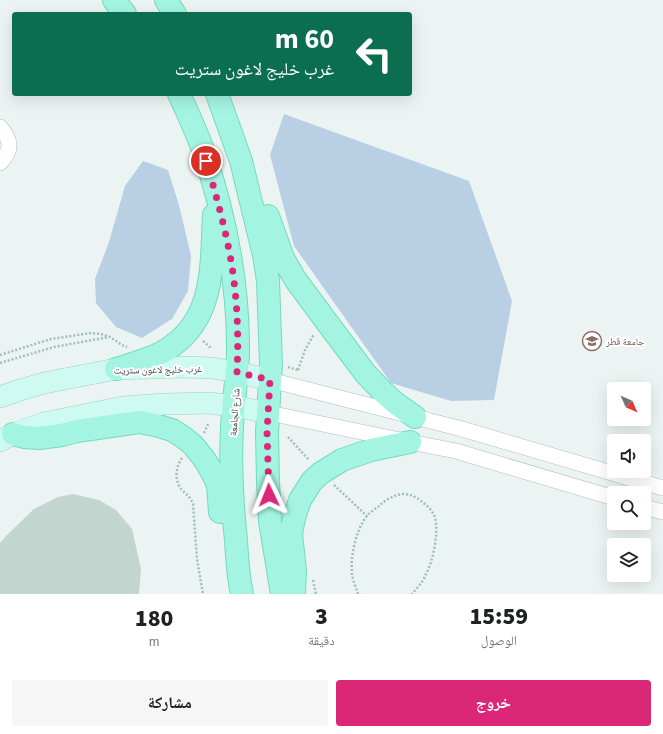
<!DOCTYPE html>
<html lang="ar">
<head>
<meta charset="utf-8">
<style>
  body { margin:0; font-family:"Source Sans 3","Noto Naskh Arabic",sans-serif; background:#f6f6f6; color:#202124; direction:rtl; height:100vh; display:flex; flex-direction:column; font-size:15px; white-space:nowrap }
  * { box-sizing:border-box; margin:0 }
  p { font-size:13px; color:#757577 }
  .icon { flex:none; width:22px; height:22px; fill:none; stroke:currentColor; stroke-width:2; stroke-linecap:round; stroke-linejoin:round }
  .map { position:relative; height:594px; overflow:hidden; direction:ltr }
  .drawer { display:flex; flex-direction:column; background:#fff; flex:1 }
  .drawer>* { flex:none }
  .hud { position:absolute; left:12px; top:12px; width:400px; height:84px; border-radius:4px; box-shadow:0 4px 16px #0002; direction:rtl; background:#0b6e4f; color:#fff; overflow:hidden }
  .needle { width:26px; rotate:135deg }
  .tools { position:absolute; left:607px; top:382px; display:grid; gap:8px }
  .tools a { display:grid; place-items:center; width:44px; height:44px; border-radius:4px; background:#fff; box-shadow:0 4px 16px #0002; font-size:20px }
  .pin { position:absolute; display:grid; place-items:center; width:34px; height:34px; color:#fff; margin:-17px; border:2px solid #fff; border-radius:50%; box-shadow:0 1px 4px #0007 }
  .me { position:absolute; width:44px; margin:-22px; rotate:358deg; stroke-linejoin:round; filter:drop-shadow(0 0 3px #0008) }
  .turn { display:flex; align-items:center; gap:14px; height:84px; padding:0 12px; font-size:18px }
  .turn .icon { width:52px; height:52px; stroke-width:2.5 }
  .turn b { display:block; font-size:28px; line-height:34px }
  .eta { display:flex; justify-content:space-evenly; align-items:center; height:68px; text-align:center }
  .eta b { font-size:24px; font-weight:800; line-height:28px }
  .primary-button { display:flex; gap:8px; margin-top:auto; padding:8px 12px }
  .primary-button a { flex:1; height:46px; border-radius:4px; background:#db2777; color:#fff; font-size:16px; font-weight:800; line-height:46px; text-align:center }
  .primary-button a+a { background:#f6f6f6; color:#202124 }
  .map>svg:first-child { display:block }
  .green { fill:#b8cfe4 }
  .building { fill:#c2d5ce }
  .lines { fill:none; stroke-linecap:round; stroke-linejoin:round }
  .street-casing { stroke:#aebfba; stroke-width:16 }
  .secondary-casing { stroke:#9fcfc5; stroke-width:22 }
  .primary-casing { stroke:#74dabf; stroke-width:24 }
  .path { stroke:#a1bfb6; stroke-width:2.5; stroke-dasharray:2 2; stroke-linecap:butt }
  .street { stroke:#fff; stroke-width:15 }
  .secondary { stroke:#cffaf1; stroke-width:21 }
  .primary { stroke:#a3f5e1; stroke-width:22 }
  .route { stroke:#db2777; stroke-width:7; stroke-dasharray:0 12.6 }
  .labels { text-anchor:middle; stroke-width:4; stroke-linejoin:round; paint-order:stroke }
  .education-label { font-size:10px; fill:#785e54; stroke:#fff; text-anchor:start }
  .street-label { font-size:10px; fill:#3a4843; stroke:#fff }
</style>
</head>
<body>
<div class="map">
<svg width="663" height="594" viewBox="0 0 663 594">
  <rect width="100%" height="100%" fill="#ebf4f2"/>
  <!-- green -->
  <path class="green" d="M284 114 469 181 512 301 494 400 451 401 391 383 294 246 270 155Z
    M143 161 168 170 179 205 191 256 188 291 172 319 142 338 116 327 96 303 95 279 109 242 125 186Z"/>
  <!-- building -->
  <path class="building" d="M73 494 99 500 116 510 132 529 141 569 139 594H0V543L6 536 34 509 58 497Z"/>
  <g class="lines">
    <!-- street casing -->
    <g class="street-casing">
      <path id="street" d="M0 127C12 140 12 151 0 163
        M270 380 462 429 663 488
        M269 413 410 442 456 451 614 498
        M644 507 663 512"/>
    </g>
    <!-- secondary casing -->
    <g class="secondary-casing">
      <path id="secondary" d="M0 397 20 390 44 383 116 369 185 367 212 368 237 372 270 380
        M0 441 13 434 44 423 123 407 165 404 209 403 234 406 269 413"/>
    </g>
    <!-- primary casing -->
    <g class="primary-casing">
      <path id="primary" d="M114 0 125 14
        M166 0 175 14
        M179 94C187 111 195 129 202 147 225 214 239 284 238 355 237 379 233 404 232 428 230 465 232 503 236 540 237 558 238 576 242 594
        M217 94 241 161 264 255 268 281 271 364 267 432 268 482 270 521 282 594
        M268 216 283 258 295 279 326 321 365 373 382 391 394 402 415 417
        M116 369C135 363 156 358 172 346 216 315 211 262 214 215
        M13 434 24 437 39 438 62 435 77 431 139 422 155 425 172 430 183 437 193 445 205 460 213 474 218 485 220 512
        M294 594 295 570 291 534 294 518 300 500 312 481 321 473 342 460 371 450 410 442"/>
    </g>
    <!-- path -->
    <path class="path" d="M203 341 212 349
      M0 355 51 339 91 333 101 334 110 337 122 345 127 347
      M0 363 54 347 109 337
      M288 367 298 370
      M298 370 305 350 314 334
      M204 433 208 424
      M288 437 309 460
      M182 458C175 468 174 482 183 491 187 495 191 498 193 504L197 559 203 594
      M334 485 367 516
      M313 580 316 594
      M358 594C356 588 353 581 352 574 350 557 356 529 367 516 370 512 375 509 379 506 385 500 394 495 403 494 410 494 417 497 422 502 428 506 433 511 435 518 439 533 433 561 426 574 423 582 417 588 412 594"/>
    <!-- street -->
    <use href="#street" class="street"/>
    <!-- secondary -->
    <use href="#secondary" class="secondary"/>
    <!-- primary -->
    <use href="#primary" class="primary"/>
  </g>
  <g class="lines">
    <!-- route -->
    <path class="route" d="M206 161C215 191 223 220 229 250 237 290 239 332 237 372L270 380 267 432 269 495"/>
  </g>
  <!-- icons -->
  <defs>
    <g id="university-ring" transform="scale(1)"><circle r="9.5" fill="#fff" stroke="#8d6e63" stroke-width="1.5"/><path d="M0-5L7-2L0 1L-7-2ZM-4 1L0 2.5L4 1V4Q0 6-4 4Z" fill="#8d6e63"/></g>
  </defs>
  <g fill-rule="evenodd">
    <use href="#university-ring" x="592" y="341"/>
  </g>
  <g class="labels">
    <!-- education labels -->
    <g class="education-label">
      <text x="606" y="345">جامعة قطر</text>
    </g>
    <!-- street labels -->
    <g class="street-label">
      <text transform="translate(158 369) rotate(-1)" y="4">غرب خليج لاغون ستريت</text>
      <text transform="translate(234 412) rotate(-86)" y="4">شارع الجامعة</text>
    </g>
  </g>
</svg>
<div class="tools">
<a><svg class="needle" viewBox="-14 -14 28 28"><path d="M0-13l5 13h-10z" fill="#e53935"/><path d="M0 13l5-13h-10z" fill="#757577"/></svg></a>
<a><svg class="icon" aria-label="sound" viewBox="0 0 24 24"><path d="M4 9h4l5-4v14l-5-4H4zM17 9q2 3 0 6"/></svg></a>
<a><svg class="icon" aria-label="search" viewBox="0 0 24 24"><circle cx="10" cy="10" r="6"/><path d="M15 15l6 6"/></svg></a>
<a><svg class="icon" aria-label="layers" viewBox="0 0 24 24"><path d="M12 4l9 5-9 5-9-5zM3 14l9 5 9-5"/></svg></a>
</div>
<div class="pin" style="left:206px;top:161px;background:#d93025"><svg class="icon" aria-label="arrive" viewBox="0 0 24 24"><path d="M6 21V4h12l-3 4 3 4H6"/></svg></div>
<svg class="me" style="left:269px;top:495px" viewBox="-20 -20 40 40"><path d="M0-17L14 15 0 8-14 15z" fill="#db2777" stroke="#fff" stroke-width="4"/></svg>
<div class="hud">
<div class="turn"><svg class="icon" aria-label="left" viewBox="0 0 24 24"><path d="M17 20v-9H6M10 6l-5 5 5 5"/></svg><div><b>60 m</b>غرب خليج لاغون ستريت</div></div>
</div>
</div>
<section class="drawer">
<div class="eta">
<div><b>15:59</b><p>الوصول</p></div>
<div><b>3</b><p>دقيقة</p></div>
<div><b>180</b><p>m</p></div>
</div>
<div class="primary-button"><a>خروج</a><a>مشاركة</a></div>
</section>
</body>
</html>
